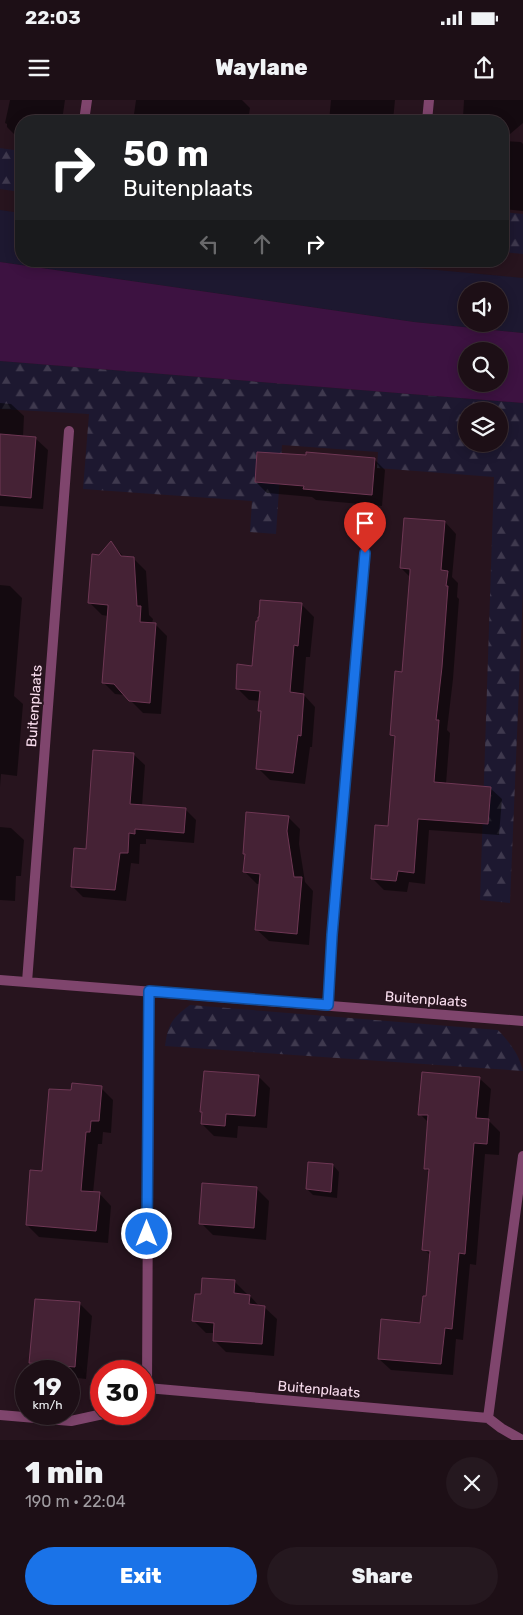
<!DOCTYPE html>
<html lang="en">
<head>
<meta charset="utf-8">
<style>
  body { margin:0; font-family:Rubik,sans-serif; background:#25181f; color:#f1f3f6; height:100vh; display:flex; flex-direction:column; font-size:19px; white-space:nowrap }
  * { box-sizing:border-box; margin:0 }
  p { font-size:16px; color:#a09ca1 }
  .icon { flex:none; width:28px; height:28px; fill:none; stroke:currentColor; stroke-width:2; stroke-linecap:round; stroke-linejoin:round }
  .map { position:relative; height:1340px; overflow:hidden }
  .side { display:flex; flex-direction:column; background:#1d0f16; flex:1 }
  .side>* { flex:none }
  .banner { position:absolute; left:15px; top:15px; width:494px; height:152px; border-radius:20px; box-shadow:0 2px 12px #0003,0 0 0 1px #3b2f35; background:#202124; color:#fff; overflow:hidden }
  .controls { position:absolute; left:458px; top:182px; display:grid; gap:10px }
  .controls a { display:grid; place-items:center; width:50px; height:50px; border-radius:50%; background:#1d0f16; box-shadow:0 2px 12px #0003,0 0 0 1px #3b2f35; font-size:25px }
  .speed { position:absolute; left:15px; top:1260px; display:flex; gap:10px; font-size:25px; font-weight:700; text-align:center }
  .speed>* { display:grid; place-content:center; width:65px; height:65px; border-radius:50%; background:#1d0f16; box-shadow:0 2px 12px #0003,0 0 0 1px #3b2f35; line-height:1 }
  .speed small { font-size:12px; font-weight:400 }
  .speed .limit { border:8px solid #d22; background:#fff; color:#111 }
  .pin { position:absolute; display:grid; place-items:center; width:42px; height:42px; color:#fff; margin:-51px -21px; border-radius:50% 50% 50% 0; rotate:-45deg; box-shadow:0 0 5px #0007 }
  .pin .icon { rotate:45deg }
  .me { position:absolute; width:55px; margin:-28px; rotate:0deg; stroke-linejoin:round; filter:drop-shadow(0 0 4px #0008) }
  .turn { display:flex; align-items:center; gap:18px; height:105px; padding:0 25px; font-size:22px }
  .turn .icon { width:65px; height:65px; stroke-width:2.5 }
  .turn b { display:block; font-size:35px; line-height:42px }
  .lanes { display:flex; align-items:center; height:48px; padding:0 25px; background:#0003; justify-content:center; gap:25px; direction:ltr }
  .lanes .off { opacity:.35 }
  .round { display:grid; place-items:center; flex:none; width:52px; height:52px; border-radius:26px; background:#25181f }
  .head { display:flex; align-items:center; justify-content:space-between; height:85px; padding:0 25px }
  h1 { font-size:30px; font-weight:800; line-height:38px }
  .primary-button { display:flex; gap:10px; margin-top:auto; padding:10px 25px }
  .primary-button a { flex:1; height:58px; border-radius:30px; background:#1a73e8; color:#fff; font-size:20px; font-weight:800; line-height:58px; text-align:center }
  .primary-button a+a { background:#25181f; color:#f1f3f6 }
  .status { display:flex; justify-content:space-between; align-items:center; height:35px; padding:0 25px; background:#1d0f16; direction:ltr }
  .status svg { height:14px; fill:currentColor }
  header { display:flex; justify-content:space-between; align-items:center; height:65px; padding:0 25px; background:#1d0f16; font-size:22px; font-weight:800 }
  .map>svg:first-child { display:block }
  .grass { fill:#1d1830; fill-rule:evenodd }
  .forest { fill:url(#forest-firs); fill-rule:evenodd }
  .water { fill:#3d1241; fill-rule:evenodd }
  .shadow { fill:#0007 }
  .building { fill:#452235; stroke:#6e3754 }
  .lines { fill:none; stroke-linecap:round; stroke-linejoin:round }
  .minor { stroke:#7f456d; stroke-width:10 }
  .route-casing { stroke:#114b97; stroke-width:12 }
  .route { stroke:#1a73e8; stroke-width:9 }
  .labels { text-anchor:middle; stroke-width:4; stroke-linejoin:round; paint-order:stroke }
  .street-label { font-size:14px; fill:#fadeef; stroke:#27141e }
</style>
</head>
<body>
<div class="status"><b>22:03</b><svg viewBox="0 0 49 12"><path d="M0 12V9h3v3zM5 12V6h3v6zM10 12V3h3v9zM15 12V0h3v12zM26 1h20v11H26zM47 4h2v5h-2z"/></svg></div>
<header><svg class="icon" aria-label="menu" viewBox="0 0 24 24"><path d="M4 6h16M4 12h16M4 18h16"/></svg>Waylane<svg class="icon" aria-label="share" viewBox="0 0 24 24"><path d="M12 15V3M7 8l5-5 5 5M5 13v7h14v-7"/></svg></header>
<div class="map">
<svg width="523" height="1340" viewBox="0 0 523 1340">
  <defs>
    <pattern id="forest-firs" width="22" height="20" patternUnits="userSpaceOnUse" patternTransform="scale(1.25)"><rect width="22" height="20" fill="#1d1830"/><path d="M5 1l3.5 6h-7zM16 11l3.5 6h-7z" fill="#3f394e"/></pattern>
  </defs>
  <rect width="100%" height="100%" fill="#27141e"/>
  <!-- grass -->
  <path class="grass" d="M0 110 21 113V161H340L523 178V233L414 222 0 162ZM466 191H499V224H466Z"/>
  <!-- forest -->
  <path class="forest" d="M0 48 21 51V92L0 89Z
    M502 112 523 114V154L503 152Z
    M0 261 523 303V491L510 803 480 800 494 377 377 368 378 352 282 345 276 434 250 432 252 401 83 389 89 314 0 309ZM466 311H499V344H466Z
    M190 905 498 930C510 943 519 954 523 971L165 946C168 924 172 918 190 905Z"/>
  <!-- water -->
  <path class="water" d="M0 162 414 222 523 233V303L0 261ZM466 251H499V284H466Z"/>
  <!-- shadow -->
  <path class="shadow" d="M10 0H65L62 21H21V40L19 39 7 27V24L5 23Z
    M136 0H242L250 8 248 21H133Z
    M331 0H395L393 21H329Z
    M464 0H523V23L502 41V21H467L463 17Z
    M502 41 521 42 523 44V111L502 109Z
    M0 303 11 304 24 316 23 337 35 338 48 350 43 409 0 406Z
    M374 359 385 370 382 406 316 400 312 397 267 393 256 382Z
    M405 419 445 422 456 434 452 477 458 483 457 497 459 499 453 579 447 630 450 633 446 684 490 688 502 699 499 735 429 730 425 784 409 782 407 792 384 790 372 778 389 727 396 639 392 635 404 573 411 478 401 468Z
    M111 443 125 458 134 459 146 471 149 515 153 519 152 524H155L167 536 161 614 143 613 125 595 115 594 103 582 108 516 102 515 90 503 100 456Z
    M0 485 10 486 22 498 14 596 23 604 17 676 1 674 0 687Z
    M301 504 314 517 310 557H306L303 594 315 607 312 647H310L305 684 270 680 258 668 262 613 260 611 261 601 249 600 237 588Z
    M133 654 145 665 142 706 185 709 196 720 194 743 146 739V744H140L139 764 131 763 126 801 83 797 72 786 87 750Z
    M288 717 300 729 299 744 305 782 313 791 309 845 269 841 256 829 260 784H257L245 772 246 756 244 754Z
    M0 727 11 728 24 740 21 776H16L15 801 0 800Z
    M258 976 270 988 267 1028 238 1026 237 1038 214 1036 202 1024 203 1013 201 1012Z
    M479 978 491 989 488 1020 500 1032 499 1055 485 1054 476 1165 470 1164 463 1240 456 1239 453 1275 391 1270 379 1259 422 1224 427 1197 431 1156 424 1149 430 1073 426 1069 429 1023 420 1014Z
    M101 988 113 1000 111 1033 103 1032 102 1044H98L93 1093H99L111 1106 108 1143 39 1137 27 1125 43 1072 72 992Z
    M333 1065 339 1072 337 1098 313 1095 307 1089Z
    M257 1089 269 1101 266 1140 213 1135 201 1123Z
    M234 1181 247 1194 246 1196H250L260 1207H264L277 1219 274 1256 226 1252 214 1240V1233H206L193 1220 202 1196Z
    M80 1204 92 1216 86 1279 69 1277V1271H39L31 1263Z"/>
  <!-- building -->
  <path class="building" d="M0 334 36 337 31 398 0 395Z
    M257 352 306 355V352L375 358 372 395 303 389 304 386 255 382Z
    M404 418 445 421 441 470 448 471 446 486H448L442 567 436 620H439L434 682 491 687 488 724 418 719 414 773 398 771 396 781 371 779 375 725 388 726 395 636 390 635 395 571 402 572 410 472V469L400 468Z
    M111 441 121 456 134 457 137 506H141L140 522 156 523 150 603 129 601 114 584 102 583 108 507V505L88 503 92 454 99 455Z
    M260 500 302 503 298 546 294 545 290 592 304 594 301 636 298 635 293 673 256 669 261 611H258L260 591 236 589 237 564 252 566 256 521H258V517H259Z
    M93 650 134 653 130 704 186 708 184 733 135 729V734L129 733 128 753H120L115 790 71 787 74 748 86 749Z
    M246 712 289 716 287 731 294 777H302L297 834 255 830 260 774 243 772 245 754H243Z
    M204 971 259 975 255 1016 226 1014 225 1026 201 1024 202 1012H200Z
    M422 972 480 977 476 1018 489 1019 487 1044 474 1043 465 1154 459 1153 452 1229 445 1228 441 1264 378 1259 381 1219 420 1223 423 1196H426L430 1151 422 1150 429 1069H424L428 1015H418Z
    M72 983 102 986 99 1021H91L90 1032H86L81 1091 100 1092 96 1131 26 1125 30 1070 42 1071 49 989 71 990Z
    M308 1062 333 1064 331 1092 306 1089Z
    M202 1083 257 1087 254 1128 199 1124Z
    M202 1178 235 1180 234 1193 250 1195 249 1204 265 1206 262 1244 213 1241 214 1223 192 1221 195 1194H201Z
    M35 1199 80 1202 75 1267 29 1263Z"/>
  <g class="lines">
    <!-- minor -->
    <path class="minor" d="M84 21 87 0
      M427 21 429 0
      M0 880 523 921
      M27 882 69 331
      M328 905 332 835 365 453
      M147 1288 488 1318 501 1328 522 1340
      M144 1291 147 1288 149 891
      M0 1315 71 1321 103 1314
      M488 1318 523 1056"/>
  </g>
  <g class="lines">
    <!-- route casing -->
    <g class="route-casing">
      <path id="route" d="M147 1134 149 891 328 905 332 835 365 453"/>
    </g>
    <!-- route -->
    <use href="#route" class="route"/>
  </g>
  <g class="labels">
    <!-- street labels -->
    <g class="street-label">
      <text transform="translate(34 606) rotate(-86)" y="5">Buitenplaats</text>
      <text transform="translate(426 899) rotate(4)" y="5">Buitenplaats</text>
      <text transform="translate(319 1289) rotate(5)" y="5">Buitenplaats</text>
    </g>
  </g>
</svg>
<div class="controls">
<a><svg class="icon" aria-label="sound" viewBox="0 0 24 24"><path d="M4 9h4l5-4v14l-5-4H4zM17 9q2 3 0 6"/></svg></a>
<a><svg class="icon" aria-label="search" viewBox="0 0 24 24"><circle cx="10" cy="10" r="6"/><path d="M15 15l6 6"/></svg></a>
<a><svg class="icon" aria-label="layers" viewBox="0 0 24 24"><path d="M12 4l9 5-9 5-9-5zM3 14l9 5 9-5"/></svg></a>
</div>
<div class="speed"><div>19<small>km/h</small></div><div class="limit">30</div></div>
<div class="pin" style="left:365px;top:453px;background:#d93025"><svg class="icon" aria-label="arrive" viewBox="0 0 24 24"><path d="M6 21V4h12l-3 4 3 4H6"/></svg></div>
<svg class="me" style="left:147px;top:1134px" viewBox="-20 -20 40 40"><circle r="17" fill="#1a73e8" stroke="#fff" stroke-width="3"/><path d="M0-11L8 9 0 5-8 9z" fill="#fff"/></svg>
<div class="banner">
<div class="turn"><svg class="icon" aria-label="right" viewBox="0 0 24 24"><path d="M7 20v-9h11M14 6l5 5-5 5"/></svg><div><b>50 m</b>Buitenplaats</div></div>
<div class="lanes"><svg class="icon off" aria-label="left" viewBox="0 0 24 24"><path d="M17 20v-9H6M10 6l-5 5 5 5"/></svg><svg class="icon off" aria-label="ahead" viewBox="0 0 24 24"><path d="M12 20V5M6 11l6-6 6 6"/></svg><svg class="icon" aria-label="right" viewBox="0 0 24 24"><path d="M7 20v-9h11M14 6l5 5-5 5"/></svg></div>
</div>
</div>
<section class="side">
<div class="head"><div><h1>1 min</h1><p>190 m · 22:04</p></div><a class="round"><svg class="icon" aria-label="close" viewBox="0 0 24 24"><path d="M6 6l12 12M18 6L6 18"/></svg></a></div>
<div class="primary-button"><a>Exit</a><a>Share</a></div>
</section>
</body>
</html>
